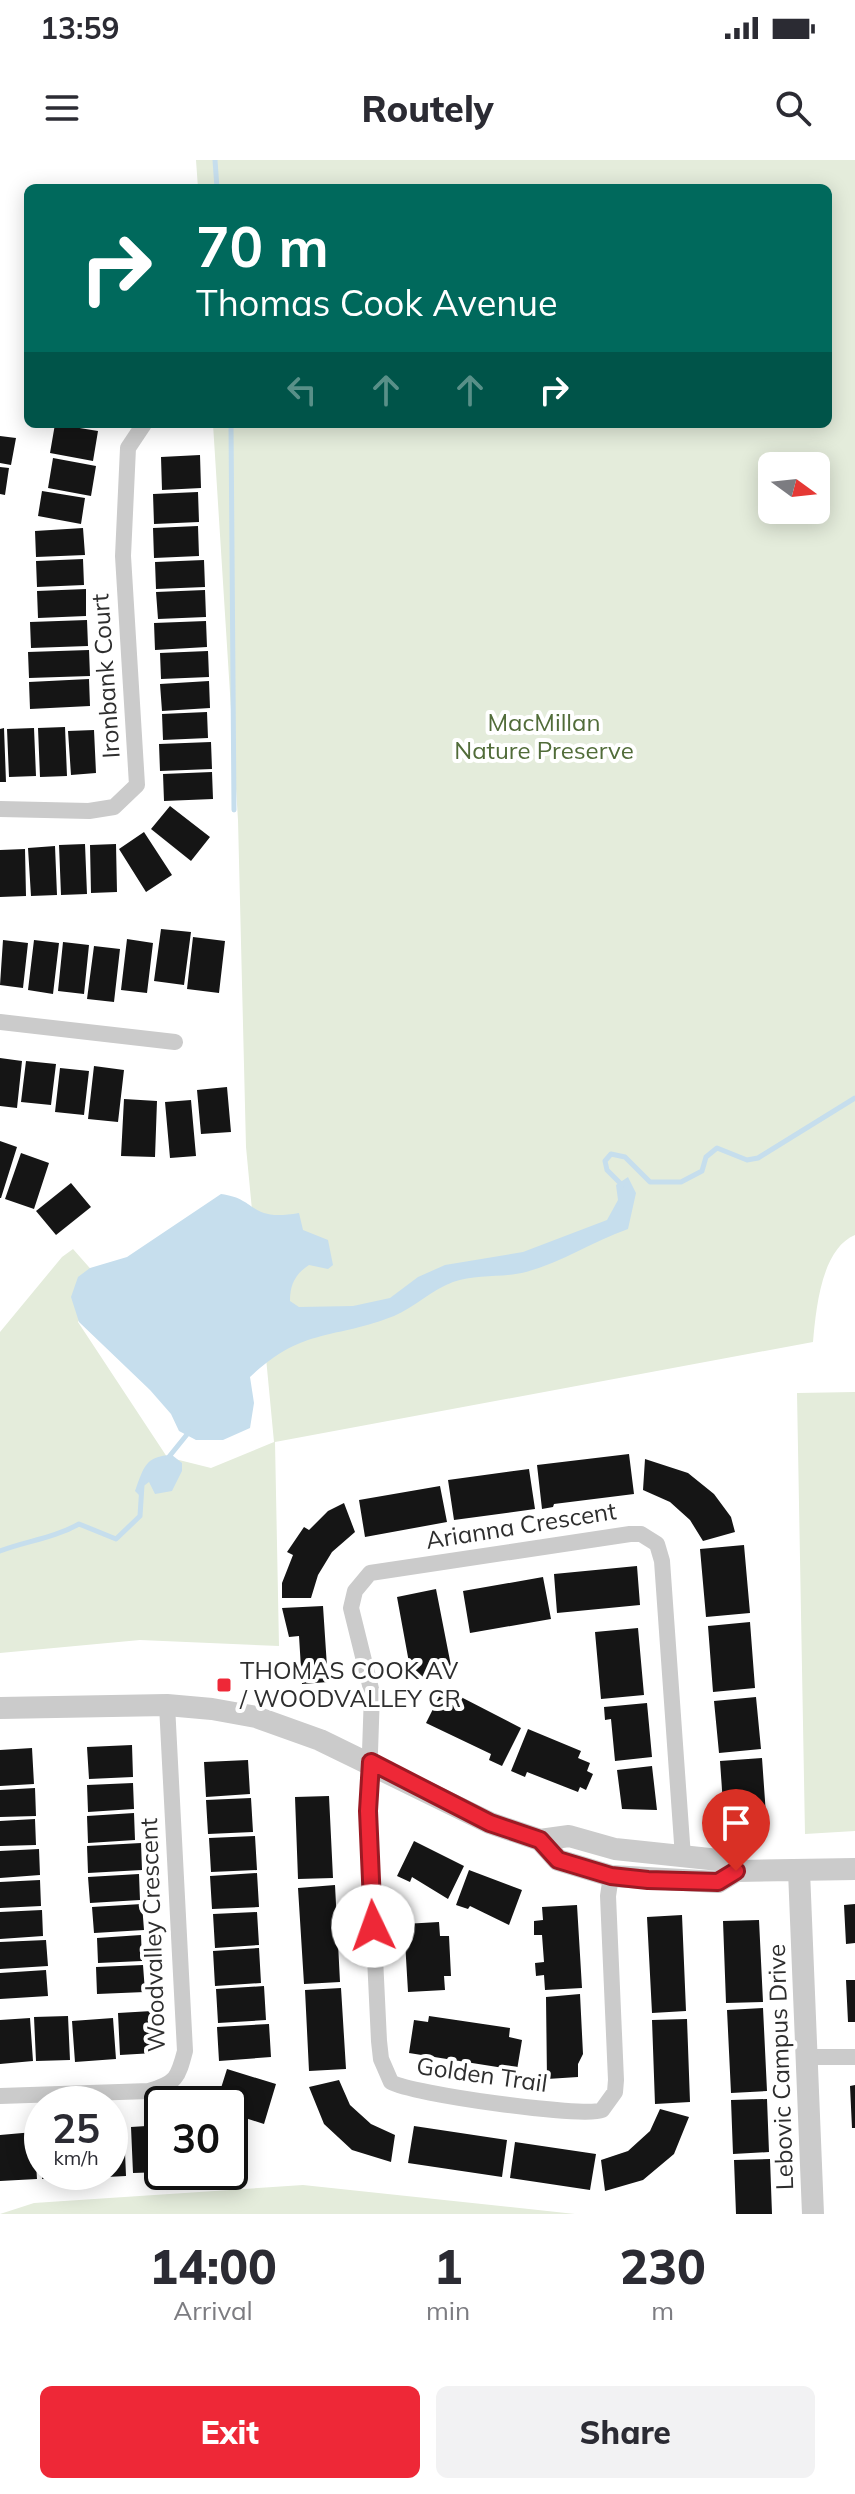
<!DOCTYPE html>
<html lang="en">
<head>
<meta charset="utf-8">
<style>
  body { margin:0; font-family:Mulish,sans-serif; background:#f2f2f3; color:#2b2b33; height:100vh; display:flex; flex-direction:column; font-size:30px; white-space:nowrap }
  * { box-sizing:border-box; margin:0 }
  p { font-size:26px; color:#7c7c81 }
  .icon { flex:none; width:44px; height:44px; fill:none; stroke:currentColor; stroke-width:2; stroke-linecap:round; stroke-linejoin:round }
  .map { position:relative; height:2054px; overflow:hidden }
  .panel { display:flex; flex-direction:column; background:#fff; flex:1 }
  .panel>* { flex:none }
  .top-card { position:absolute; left:24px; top:24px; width:808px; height:244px; border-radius:12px; box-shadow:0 4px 20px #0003; background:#00695c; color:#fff; overflow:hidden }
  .needle { width:52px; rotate:105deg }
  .controls { position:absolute; left:758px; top:292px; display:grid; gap:16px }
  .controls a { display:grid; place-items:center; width:72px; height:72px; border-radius:12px; background:#fff; box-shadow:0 4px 20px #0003; font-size:40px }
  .speed { position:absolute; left:24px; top:1926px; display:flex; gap:16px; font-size:40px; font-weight:700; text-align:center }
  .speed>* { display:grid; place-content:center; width:104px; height:104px; border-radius:50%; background:#fff; box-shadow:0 4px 20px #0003; line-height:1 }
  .speed small { font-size:20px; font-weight:400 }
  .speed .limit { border:4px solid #111; border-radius:12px; background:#fff; color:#111 }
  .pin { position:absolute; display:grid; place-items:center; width:68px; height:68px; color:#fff; margin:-82px -34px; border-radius:50% 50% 50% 0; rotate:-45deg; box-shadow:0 0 8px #0007 }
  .pin .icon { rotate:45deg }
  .me { position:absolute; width:88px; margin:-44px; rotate:357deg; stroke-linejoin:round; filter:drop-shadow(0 0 6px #0008) }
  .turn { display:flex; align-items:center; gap:28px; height:168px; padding:0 40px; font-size:36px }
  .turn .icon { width:104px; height:104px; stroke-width:2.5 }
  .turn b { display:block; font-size:56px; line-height:68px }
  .lanes { display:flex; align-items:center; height:76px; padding:0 40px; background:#0003; justify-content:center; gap:40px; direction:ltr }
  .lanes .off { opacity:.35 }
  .eta { display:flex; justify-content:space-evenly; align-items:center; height:136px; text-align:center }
  .eta b { font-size:48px; font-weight:800; line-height:56px }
  .button { display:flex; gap:16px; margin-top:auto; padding:16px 40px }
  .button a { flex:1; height:92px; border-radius:12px; background:#ee2837; color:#fff; font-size:32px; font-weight:800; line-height:92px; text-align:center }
  .button a+a { background:#f2f2f3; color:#2b2b33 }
  .status { display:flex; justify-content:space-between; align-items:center; height:56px; padding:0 40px; background:#fff; direction:ltr }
  .status svg { height:22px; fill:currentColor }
  header { display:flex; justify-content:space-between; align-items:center; height:104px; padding:0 40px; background:#fff; font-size:36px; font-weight:800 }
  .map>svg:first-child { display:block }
  .green { fill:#e4ecdb; fill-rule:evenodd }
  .water { fill:#c6deed }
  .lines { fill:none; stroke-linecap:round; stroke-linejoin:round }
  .stream { stroke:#c6deed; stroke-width:5 }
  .building { fill:#151515 }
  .minor { stroke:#cbcbcb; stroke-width:16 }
  .tertiary { stroke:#cbcbcb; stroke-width:22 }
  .route-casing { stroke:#9b1a24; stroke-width:20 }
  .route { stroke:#ee2837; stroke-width:14 }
  .poi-dot { fill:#ee2837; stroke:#fff; stroke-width:3 }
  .labels { text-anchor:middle; stroke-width:8; stroke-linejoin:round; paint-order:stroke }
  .street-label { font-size:24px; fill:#2e2e2e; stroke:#fff }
  .park-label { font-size:24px; fill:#516c39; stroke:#fff }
  .poi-label { font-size:24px; fill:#2e2e2e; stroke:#fff; text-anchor:start }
</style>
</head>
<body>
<div class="status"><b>13:59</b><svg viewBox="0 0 49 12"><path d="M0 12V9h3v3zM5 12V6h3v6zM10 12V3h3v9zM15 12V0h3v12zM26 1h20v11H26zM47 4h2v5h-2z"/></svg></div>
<header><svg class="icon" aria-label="menu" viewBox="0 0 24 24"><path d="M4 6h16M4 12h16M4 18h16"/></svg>Routely<svg class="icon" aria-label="search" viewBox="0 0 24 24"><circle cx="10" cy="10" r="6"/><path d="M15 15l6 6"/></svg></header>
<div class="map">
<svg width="855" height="2054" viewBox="0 0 855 2054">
  <rect width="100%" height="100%" fill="#fff"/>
  <!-- green -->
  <path class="green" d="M196 0H855V1075C821 1089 816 1150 813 1182L275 1282 279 1486 140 1480 0 1493V1172L62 1097 73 1089 103 1123 78 1162 167 1297 211 1308 274 1282 246 987 238 660 213 264H828V28H198ZM772 306H816V350H772Z
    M855 1232V1671L805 1674 797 1233Z
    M303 2025 575 2054H0L34 2043Z"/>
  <!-- water -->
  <path class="water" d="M628 1017 636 1033 628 1069C593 1081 563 1102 526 1112 503 1118 476 1114 453 1122 431 1130 415 1147 394 1156 333 1180 303 1167 250 1217L254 1243 250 1268 223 1280H196L179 1271 171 1254 150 1230 79 1162 71 1137 78 1117 90 1108 127 1097 221 1034C259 1039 248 1062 299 1053L303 1070 328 1080 333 1105 328 1109 309 1105C295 1114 290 1125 290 1141L299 1147 353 1146 390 1138 418 1117 445 1105 523 1092 607 1060 618 1040 616 1025Z
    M172 1295 182 1303V1311L172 1331 155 1334 149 1322 141 1328 139 1335 135 1331C144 1307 145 1296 172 1295Z"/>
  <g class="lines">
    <!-- stream -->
    <path class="stream" d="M215 0 217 28
      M231 264 234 650
      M622 1025 607 1010 605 1001 611 994 625 997 650 1022H681L702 1011 706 997 717 988 747 1000 758 998 855 938
      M168 1298 189 1272
      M0 1391C27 1381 54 1378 79 1364L116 1379 140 1356 142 1325"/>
  </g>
  <!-- building -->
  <path class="building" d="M55 264 98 271 93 301 50 293Z
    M0 276 16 278 11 305 0 303Z
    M200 295 201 328 162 330 161 297Z
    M53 298 96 306 91 336 48 328Z
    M0 307 9 308 5 335 0 334Z
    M42 331 85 338 81 364 38 356Z
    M198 332 199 362 154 364 153 334Z
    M198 366 199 396 154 398 153 368Z
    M83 368 85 395 36 397 35 371Z
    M83 399 84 425 37 427 36 401Z
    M204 400 205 427 156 429 155 402Z
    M86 429V456L38 458 37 431Z
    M205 430 206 457 158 459 156 432Z
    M87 460 88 486 31 488 30 462Z
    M206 461 207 487 155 490 154 463Z
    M89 490 90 516 29 518 28 492Z
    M208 491 209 517 161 519 160 493Z
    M89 519 90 546 30 549 29 522Z
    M209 521 210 548 162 551 160 524Z
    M207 552 208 578 163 580 162 554Z
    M65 567 67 616 40 617 38 568Z
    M4 568 6 622H0V569Z
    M34 568 36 616 9 617 7 569Z
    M94 570 96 613 71 615 68 571Z
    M211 582 212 609 160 611 159 584Z
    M212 612 213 639 164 641 163 614Z
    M170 646 210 677 191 701 151 669Z
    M144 672 172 715 146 732 119 689Z
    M85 684 87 734 61 735 59 685Z
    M116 684 117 732 91 733 90 685Z
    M55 686 57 735 31 736 28 688Z
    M25 689 26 736 0 737V690Z
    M161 769 191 772 184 825 154 821Z
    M193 777 225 781 219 833 187 829Z
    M127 779 153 783 147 833 121 830Z
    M3 780 28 783 23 828 0 825Z
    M34 780 59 783 53 834 28 830Z
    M63 782 89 785 84 834 58 831Z
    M94 786 120 789 114 842 87 839Z
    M0 898 22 901 17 948 0 946Z
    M26 901 56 904 51 945 21 942Z
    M94 906 124 910 118 962 88 959Z
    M60 908 89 911 84 955 55 952Z
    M227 927 231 972 201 974 197 930Z
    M124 939 157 941 155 997 121 996Z
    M191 940 196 996 170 998 165 942Z
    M0 981 17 987 1 1038H0Z
    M21 993 49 1003 34 1049 5 1039Z
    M71 1023 91 1047 56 1075 36 1051Z
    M629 1294 634 1334 554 1344 553 1347 542 1349 537 1305Z
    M645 1299 688 1313 714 1334 731 1357 735 1372 703 1381 690 1360 670 1342 643 1330Z
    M529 1309 535 1349 454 1360 448 1320Z
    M440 1326 447 1362 365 1377 359 1340Z
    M344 1343 355 1372 332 1392 318 1415 311 1438H282V1423L293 1395 287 1392 304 1367 309 1370 328 1351Z
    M744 1385 750 1453 706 1457 700 1389Z
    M637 1406 640 1445 557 1453 554 1414Z
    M543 1417 551 1459 470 1473 463 1431Z
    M436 1429 452 1511 412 1519 397 1437Z
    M323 1446 328 1522 302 1524 299 1476 289 1477 282 1448Z
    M750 1462 755 1528 713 1532 708 1466Z
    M638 1468 644 1535 601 1539 595 1472Z
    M441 1533 456 1541 459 1536 521 1568 502 1606 489 1600 491 1594 426 1563Z
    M756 1537 761 1589 719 1593 714 1541Z
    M647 1543 652 1597 615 1601 611 1559 605 1560 604 1547Z
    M528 1569 581 1591 578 1598 590 1603 587 1611 593 1614 586 1630 580 1627 578 1632 527 1612 525 1617 511 1611Z
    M132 1585 133 1617 89 1619 87 1587Z
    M32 1588 34 1624 0 1626V1590Z
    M762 1598 766 1655 731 1657 730 1644H723L720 1601Z
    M248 1600 250 1634 206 1637 204 1602Z
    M652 1606 657 1650 622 1649 617 1610Z
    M133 1623 134 1649 88 1652 87 1625Z
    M35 1628 36 1656 0 1657V1630Z
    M329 1636 333 1718 298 1719 295 1637Z
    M251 1638 253 1672 208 1674 206 1640Z
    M134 1653 135 1680 88 1683 87 1656Z
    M35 1659 36 1685 0 1686V1661Z
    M255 1676 257 1710 211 1712 209 1678Z
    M414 1681 464 1706 448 1739 412 1717 410 1722 397 1716Z
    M141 1683 142 1710 88 1713 87 1686Z
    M39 1689 40 1715 0 1718V1691Z
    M469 1710 522 1730 509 1765 470 1746 468 1749 456 1745Z
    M257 1713 259 1747 212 1749 210 1716Z
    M139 1714 140 1740 90 1743 88 1717Z
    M40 1720 41 1746 0 1748V1722Z
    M335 1725 340 1822 304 1824 298 1728Z
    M142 1744 144 1770 94 1773 92 1747Z
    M855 1744V1783L846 1784 844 1745Z
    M577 1745 582 1828 545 1830 544 1815 536 1816 535 1803 544 1802 542 1775H534V1761L543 1760 542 1747Z
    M42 1750 43 1776 0 1779V1752Z
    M257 1752 259 1785 215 1788 213 1754Z
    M682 1755 686 1851 652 1853 647 1757Z
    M759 1760 763 1842 726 1843 723 1761Z
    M439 1762 440 1776H449L451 1816H444L445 1830 408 1832 404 1764Z
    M141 1775 142 1801 98 1803 97 1778Z
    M46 1780 48 1806 0 1809V1782Z
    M259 1788 261 1823 215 1826 213 1791Z
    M143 1805 145 1832 97 1834 96 1807Z
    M46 1810 48 1836 0 1839V1813Z
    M846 1820H855V1862H848Z
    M264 1826 266 1860 218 1863 216 1829Z
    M341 1828 346 1909 309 1911 305 1830Z
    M580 1834 583 1894 578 1904V1917L547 1919 546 1837Z
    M763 1848 767 1931 731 1933 727 1850Z
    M152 1851 154 1893 120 1895 118 1853Z
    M68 1856 70 1900 36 1901 34 1857Z
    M429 1856 510 1868 509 1877 522 1880 517 1910 409 1893 414 1860 428 1862Z
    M30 1858 33 1901 0 1904V1860Z
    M113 1858 116 1899 75 1902 72 1861Z
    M687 1859 690 1942 655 1944 652 1860Z
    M269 1864 271 1897 219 1901 217 1867Z
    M227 1909 276 1924 264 1964 230 1953V1944H216Z
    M339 1920 350 1945 371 1964 395 1975 391 2002 352 1990 324 1964 309 1927Z
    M855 1925V1968H852L850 1926Z
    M767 1939 769 1992 733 1994 731 1940Z
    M660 1949 689 1957 674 1994 643 2020 605 2031 601 2000 628 1991 650 1971Z
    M162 1965V2012L133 2013 131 1967Z
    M414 1966 507 1980 502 2017 408 2003Z
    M124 1968 126 2016 87 2018V2012H110V1969Z
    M34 1972 37 2019 0 2021V1975Z
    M515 1982 596 1994 590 2030 510 2018Z
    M770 1999 772 2054H736L734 2000Z
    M42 2012H82L83 2016 42 2019Z"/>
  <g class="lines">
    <!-- minor -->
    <path class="minor" d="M0 649 89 651 114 647 137 625 123 396 128 288 144 264
      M0 862 175 882
      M611 1716 608 1736 616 1920 615 1932 602 1950C584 1958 411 1934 391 1922L381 1899 379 1881 368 1651 372 1533 351 1448 355 1431 370 1413 630 1374H641L657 1384 662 1401 683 1697
      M809 1897H855
      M0 1936 149 1931C176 1923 178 1918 185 1891L167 1545"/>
    <!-- tertiary -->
    <path class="tertiary" d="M0 1548 167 1545 212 1549 256 1557 320 1580 490 1663 540 1680 569 1676 615 1689 719 1700 736 1711 855 1709
      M540 1680 558 1700 611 1716 718 1722 736 1711
      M799 1711 813 2054"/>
  </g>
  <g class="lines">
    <!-- route casing -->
    <g class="route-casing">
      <path id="route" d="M373 1766 368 1651 371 1602 490 1663 540 1680 558 1700 611 1716 648 1720 718 1722 736 1711"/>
    </g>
    <!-- route -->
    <use href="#route" class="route"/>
  </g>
  <!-- markers -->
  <rect class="poi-dot" x="216" y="1517" width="16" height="16" rx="4"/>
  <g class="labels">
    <!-- street labels -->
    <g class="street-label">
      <text transform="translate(106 516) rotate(-94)" y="8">Ironbank Court</text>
      <text transform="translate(521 1366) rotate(-9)" y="8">Arianna Crescent</text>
      <text transform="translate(153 1775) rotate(-92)" y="8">Woodvalley Crescent</text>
      <text transform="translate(781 1907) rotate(-92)" y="8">Lebovic Campus Drive</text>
      <text transform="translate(482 1915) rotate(8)" y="8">Golden Trail</text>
    </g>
    <!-- park labels -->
    <g class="park-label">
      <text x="544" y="571">MacMillan<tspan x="544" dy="28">Nature Preserve</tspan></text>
    </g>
    <!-- poi labels -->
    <g class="poi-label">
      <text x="240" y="1519">THOMAS COOK AV<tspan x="240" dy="28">/ WOODVALLEY CR</tspan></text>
    </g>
  </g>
</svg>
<div class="controls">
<a><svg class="needle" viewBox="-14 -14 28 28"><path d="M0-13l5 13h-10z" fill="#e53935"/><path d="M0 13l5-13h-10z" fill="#7c7c81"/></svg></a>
</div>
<div class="speed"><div>25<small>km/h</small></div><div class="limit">30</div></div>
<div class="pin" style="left:736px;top:1711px;background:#d93025"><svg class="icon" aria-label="arrive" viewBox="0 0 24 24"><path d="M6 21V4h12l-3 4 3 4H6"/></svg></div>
<svg class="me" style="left:373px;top:1766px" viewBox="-20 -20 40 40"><circle r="19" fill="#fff"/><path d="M0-13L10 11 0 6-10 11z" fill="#ee2837"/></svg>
<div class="top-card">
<div class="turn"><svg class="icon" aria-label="right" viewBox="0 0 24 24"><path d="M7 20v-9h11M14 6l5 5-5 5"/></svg><div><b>70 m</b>Thomas Cook Avenue</div></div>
<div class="lanes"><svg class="icon off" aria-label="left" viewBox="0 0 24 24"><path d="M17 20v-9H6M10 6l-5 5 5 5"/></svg><svg class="icon off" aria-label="ahead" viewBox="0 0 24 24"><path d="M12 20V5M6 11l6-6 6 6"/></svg><svg class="icon off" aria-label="ahead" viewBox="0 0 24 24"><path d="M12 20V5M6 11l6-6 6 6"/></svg><svg class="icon" aria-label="right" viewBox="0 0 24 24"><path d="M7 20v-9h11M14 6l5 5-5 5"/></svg></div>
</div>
</div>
<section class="panel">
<div class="eta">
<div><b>14:00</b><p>Arrival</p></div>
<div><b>1</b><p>min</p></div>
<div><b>230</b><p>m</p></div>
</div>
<div class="button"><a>Exit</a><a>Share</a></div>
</section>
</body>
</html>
